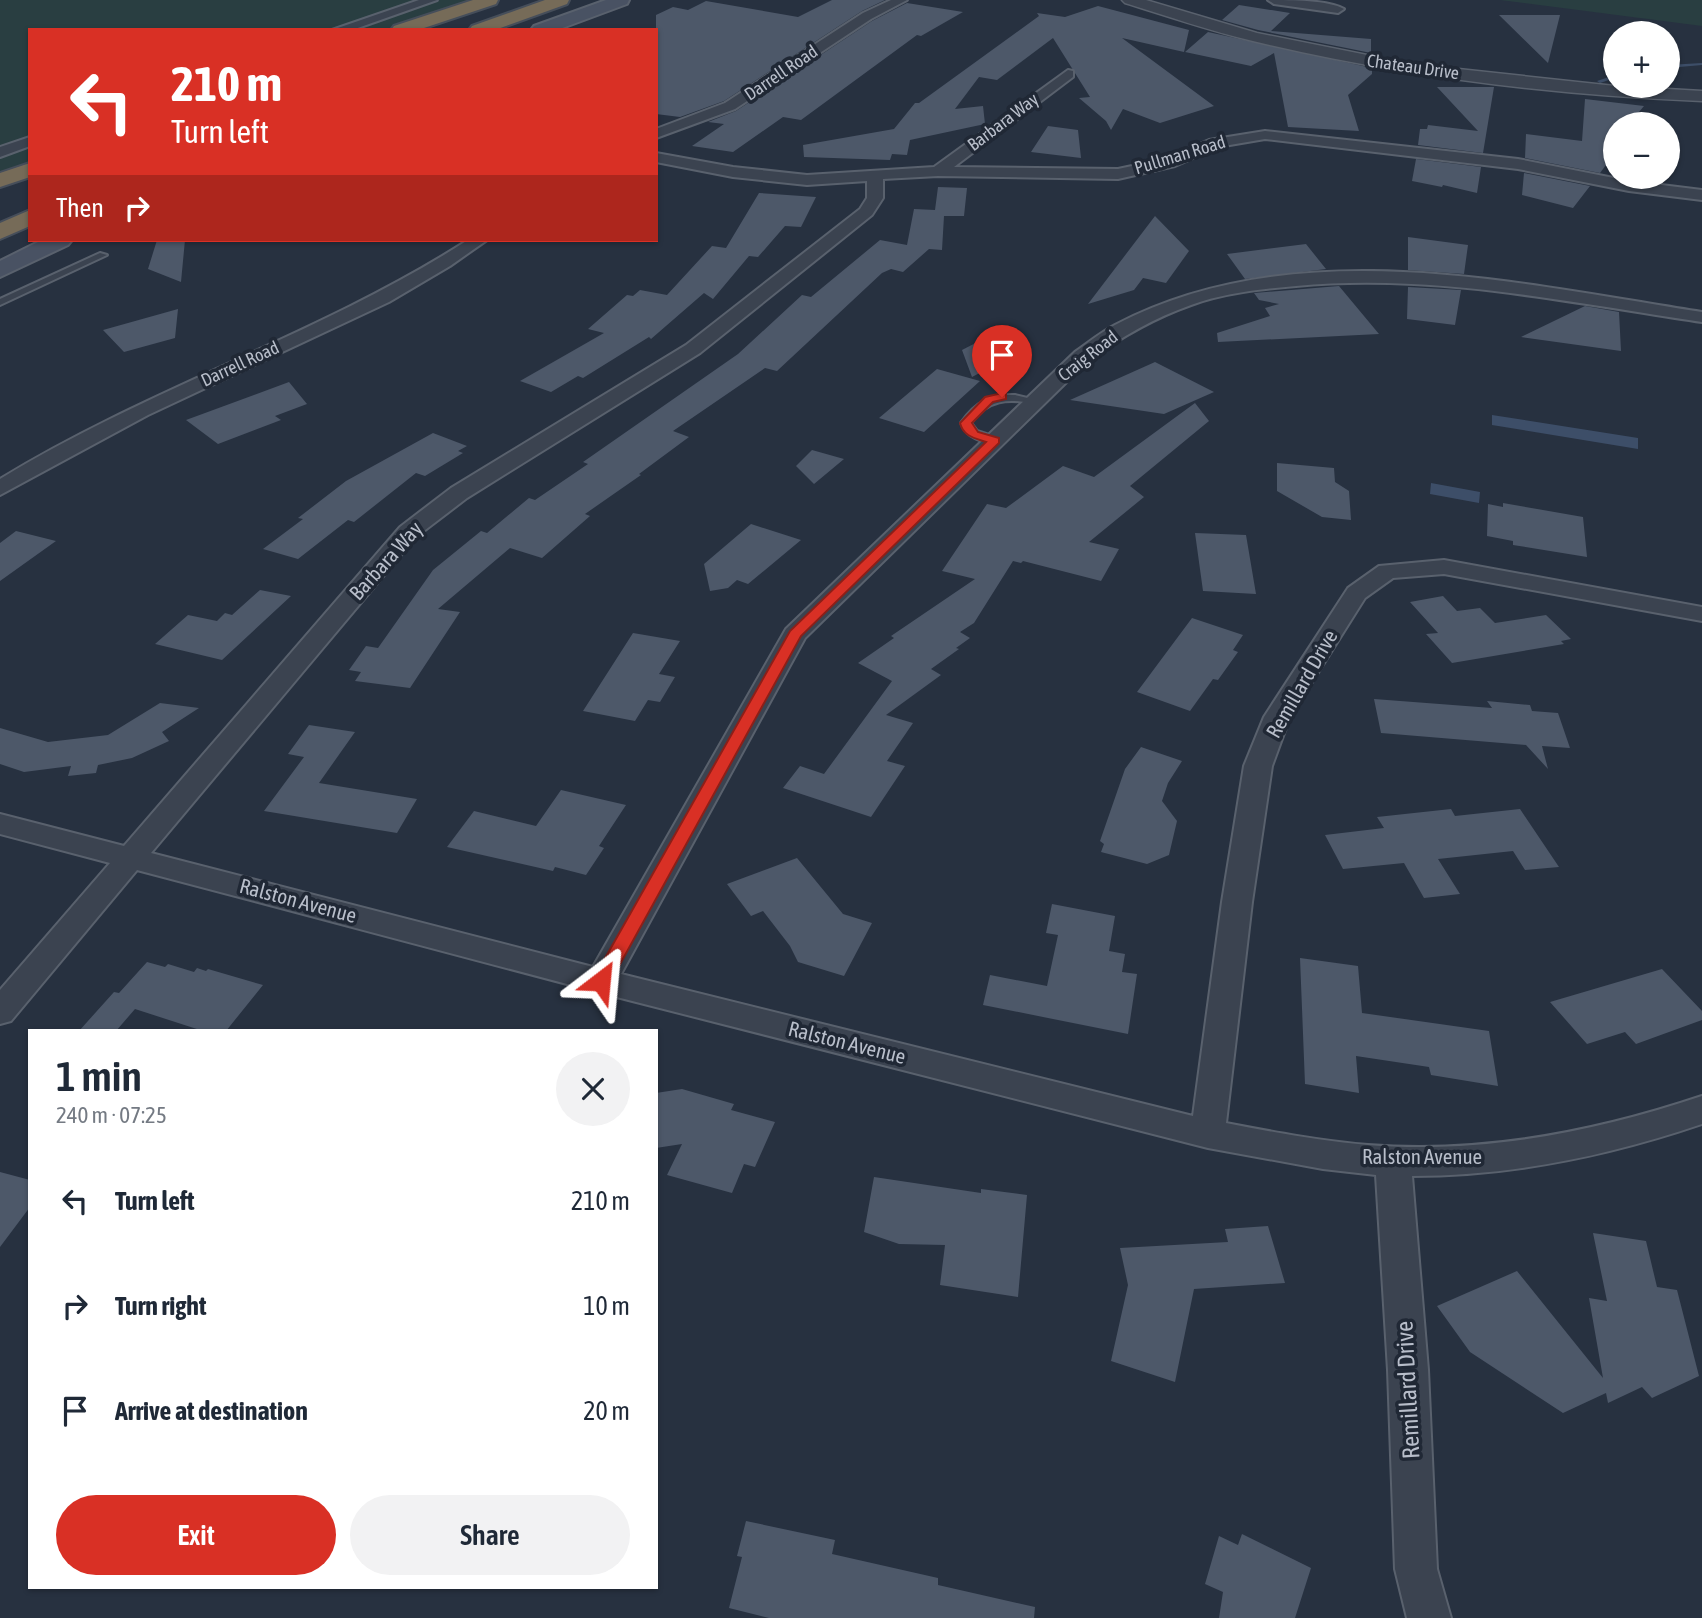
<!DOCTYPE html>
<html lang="en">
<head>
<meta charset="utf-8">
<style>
  body { margin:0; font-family:"Asap Condensed",sans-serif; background:#f2f2f3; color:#1f2937; height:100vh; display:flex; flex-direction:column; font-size:26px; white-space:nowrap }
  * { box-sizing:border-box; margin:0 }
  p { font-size:23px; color:#747a83 }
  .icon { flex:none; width:38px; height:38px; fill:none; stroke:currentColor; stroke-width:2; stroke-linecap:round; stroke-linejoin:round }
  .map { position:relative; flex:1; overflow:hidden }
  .drawer { position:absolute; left:28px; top:1029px; width:630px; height:560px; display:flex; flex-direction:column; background:#fff; border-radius:0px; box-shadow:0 2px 5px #0004 }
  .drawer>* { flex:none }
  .guide { position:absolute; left:28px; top:28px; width:630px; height:214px; border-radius:0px; box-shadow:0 2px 5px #0004; background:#d93025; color:#fff; overflow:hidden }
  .fabs { position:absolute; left:1603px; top:21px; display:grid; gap:14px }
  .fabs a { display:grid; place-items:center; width:77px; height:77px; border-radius:50%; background:#fff; box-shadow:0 2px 5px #0004; font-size:35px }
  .pin { position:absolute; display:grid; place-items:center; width:60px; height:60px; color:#fff; margin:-72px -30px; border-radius:50% 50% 50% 0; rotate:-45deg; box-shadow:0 0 7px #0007 }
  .pin .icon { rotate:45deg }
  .me { position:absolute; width:77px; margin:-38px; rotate:29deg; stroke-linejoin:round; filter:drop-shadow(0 0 5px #0008) }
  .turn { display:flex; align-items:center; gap:24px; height:147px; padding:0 28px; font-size:32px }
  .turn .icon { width:91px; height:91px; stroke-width:2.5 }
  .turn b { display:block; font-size:49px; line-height:60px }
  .then { display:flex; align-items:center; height:66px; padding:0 28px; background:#0003; gap:14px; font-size:26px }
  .round { display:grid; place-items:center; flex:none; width:74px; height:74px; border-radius:37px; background:#f2f2f3 }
  .headline { display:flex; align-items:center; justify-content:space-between; height:119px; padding:0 28px }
  h1 { font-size:42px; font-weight:600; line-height:52px }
  .cta { display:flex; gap:14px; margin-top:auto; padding:14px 28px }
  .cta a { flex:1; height:80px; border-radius:42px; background:#d93025; color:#fff; font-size:28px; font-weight:600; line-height:80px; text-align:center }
  .cta a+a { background:#f2f2f3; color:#1f2937 }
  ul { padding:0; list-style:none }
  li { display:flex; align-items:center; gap:21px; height:105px; padding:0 28px }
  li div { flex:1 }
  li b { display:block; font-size:26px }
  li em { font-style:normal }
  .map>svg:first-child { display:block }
  .green { fill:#293e41 }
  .water { fill:#3d4e68 }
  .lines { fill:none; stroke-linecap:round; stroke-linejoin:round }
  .stream { fill:#3d4e68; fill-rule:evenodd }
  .building { fill:#4d5869 }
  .service-casing { stroke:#59616d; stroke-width:4 }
  .minor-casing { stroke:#59616d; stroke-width:4 }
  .tertiary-casing { stroke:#59616d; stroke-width:3 }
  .secondary-casing { stroke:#59616d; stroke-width:4 }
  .motorway-casing { stroke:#464e5a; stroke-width:4 }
  .service { fill:#3b4350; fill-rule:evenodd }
  .minor { fill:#3b4350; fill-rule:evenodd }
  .tertiary { fill:#3b4350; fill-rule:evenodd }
  .secondary { fill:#495263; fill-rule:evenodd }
  .motorway { fill:#766b58; fill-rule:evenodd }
  .route { fill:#d93025; stroke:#8d1f18; stroke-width:2 }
  .labels { text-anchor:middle; stroke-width:7; stroke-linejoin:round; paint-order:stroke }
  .far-street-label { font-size:18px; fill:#b8beca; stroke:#202835 }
  .street-label { font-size:21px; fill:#b8beca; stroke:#202835 }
  .near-street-label { font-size:24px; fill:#b8beca; stroke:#202835 }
</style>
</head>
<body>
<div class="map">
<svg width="1702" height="1618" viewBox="0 0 1702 1618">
  <rect width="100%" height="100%" fill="#273140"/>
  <!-- green -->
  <path class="green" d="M0 0H490L400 30H30V169L0 181Z
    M1500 0H1702V26Z"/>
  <!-- water -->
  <path class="water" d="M1492 415 1638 438V449L1492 425Z
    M1431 483 1480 492 1479 503 1430 494Z"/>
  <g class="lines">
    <!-- stream -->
    <path class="stream" d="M1702 63V65L1668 68V65Z
      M1615 75V78L1600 83 1597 81Z"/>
  </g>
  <!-- building -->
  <path class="building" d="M832 0H885L862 11 724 101 680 117 656 114V15L673 7 688 10 706 1 798 17Z
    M907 3 963 12 921 36 917 35 801 120 783 117 733 152 692 146 724 124 708 122 736 111 872 21Z
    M1239 5 1290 13 1271 31 1371 39V53L1258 30 1222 20Z
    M1098 6 1189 30 1184 52 1122 38 1214 106 1160 123 1123 109 1111 130 1106 121 1079 98 1090 97 1053 38 997 80 979 77 955 109 983 106 985 124 910 140 907 155 892 154 890 160 804 157 803 145 894 129 915 103H919L1039 16 1037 13 1065 17Z
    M1499 15H1560L1548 63Z
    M1208 32 1372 68V74L1348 95 1359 131 1288 127 1274 53 1251 66 1185 52Z
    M1437 87H1494L1483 153 1418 145 1420 129H1427L1428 125 1478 131Z
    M1585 99 1644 106 1629 124H1615V153L1600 173 1525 158 1526 134 1582 141Z
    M1048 126 1078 130 1081 158 1031 152Z
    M1416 159 1481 167 1477 193 1443 185 1442 187 1412 181Z
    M1524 173 1590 186 1573 208 1522 195Z
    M938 187 967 188 964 216H944L942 250 929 249 903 272 891 269 882 273 777 371 765 368 673 431 689 437 639 474 641 475 585 514 590 516 542 558 510 548 438 609 460 612 410 688 355 681 361 672 349 670 366 646 378 648 433 570 481 531 487 533 529 498 535 500 588 464 583 462 738 354 802 295 811 297 880 240 907 245 914 209 935 210Z
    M759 193 816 197 801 227 785 226 758 257 749 256 713 299 704 293 651 339 649 337 583 378 578 376 551 392 520 381 604 333 588 329 627 295 633 296 640 290 667 295 712 246 726 248Z
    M1155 216 1189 251 1166 283 1143 278 1134 290 1088 304Z
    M1408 237 1468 245 1464 274 1408 270Z
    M157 240H185L181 282 148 269Z
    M1306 244 1326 269 1245 279 1227 254Z
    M1339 286 1379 334 1218 342 1217 333 1270 316 1265 308 1279 304 1259 300 1254 293Z
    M1408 287 1461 290 1455 325 1407 319Z
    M1585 306 1619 312 1621 351 1521 337Z
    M178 309 175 338 124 352 103 330Z
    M993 334 1027 348 972 377 962 350Z
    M1155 362 1214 392 1164 414 1070 400Z
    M937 369 980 381 924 432 879 418Z
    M289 382 307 404 275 416 281 420 218 444 186 420Z
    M1195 403 1209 421 1130 486 1144 497 1089 542 1119 549 1101 581 1023 561 1021 563 1013 561 974 623 960 632 970 638 956 648 959 649 931 669 941 675 886 715 913 723 887 761 905 766 871 817 783 788 800 766 824 774 892 681 858 663 894 638 891 636 975 579 942 571 987 504 1006 508 1063 466 1094 477Z
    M433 433 467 446 458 451 463 453 425 476 416 473 354 522 348 520 298 559 263 549 303 519 298 518 346 481Z
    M812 450 844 459 814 484 796 466Z
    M1277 463 1334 468 1335 482 1349 491 1351 520 1322 517 1277 491Z
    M1503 503 1583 517 1587 557 1513 545V541L1487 536 1488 504 1503 507Z
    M751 524 801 540 748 584 737 580 728 588 710 591 704 564Z
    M16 531 56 541 0 581V543Z
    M1195 533 1246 535 1256 594 1203 591Z
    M260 590 291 596 222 660 155 644 188 615 217 621 225 613 232 615Z
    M1443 596 1457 611 1480 608 1495 623 1546 615 1571 639 1561 641 1564 644 1452 663 1426 634 1438 633 1410 602Z
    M1192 618 1243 635 1233 650 1238 652 1218 680 1213 679 1190 711 1137 692Z
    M633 633 680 641 659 674 675 677 660 702 648 700 635 721 583 711Z
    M1374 699 1492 708 1487 701 1530 705 1532 711 1558 713 1570 748 1542 746 1548 769 1526 745 1381 733Z
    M160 703 199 708 162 732 169 741 132 758 98 765 96 773 68 776 71 766 24 772 0 764V728L48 742 108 735Z
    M309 725 355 732 319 783 417 799 397 833 264 811 304 757 288 754Z
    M1141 747 1182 761 1168 783 1162 801 1177 821 1169 855 1147 864 1101 852 1104 844 1100 841 1125 769Z
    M561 790 626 805 599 846 604 848 586 875 555 867 553 871 447 847 474 811 536 826Z
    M1451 809 1455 816 1520 809 1559 867 1525 870 1513 851 1438 859 1460 894 1424 898 1404 863 1343 869 1325 835 1384 828 1377 817Z
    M797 858 843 914 872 923 844 976 798 962 790 946 763 911 751 916 727 884Z
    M1052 904 1115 916 1109 951 1125 954 1122 972 1137 974 1128 1034 983 1005 990 975 1047 986 1058 935 1046 933Z
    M1300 958 1358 966 1362 1013 1489 1031 1498 1086 1431 1075 1429 1067 1356 1056 1359 1093 1305 1084Z
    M147 962 165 967 168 964 194 972 197 968 206 971 208 969 263 985 226 1031H203L135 1009 116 1031H79L114 992 119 993Z
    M1662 969 1702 1011V1020L1636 1044 1625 1032 1587 1044 1550 1002Z
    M682 1089 734 1104 731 1110 775 1122 755 1167 744 1164 732 1193 667 1175 682 1144 656 1148V1093Z
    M0 1172 30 1180V1207L0 1247Z
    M874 1177 981 1193V1189L1027 1195 1018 1297 940 1285 945 1245 899 1244 864 1232Z
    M1268 1226 1285 1283 1194 1289 1175 1382 1111 1361 1128 1285 1120 1248 1228 1242 1225 1229Z
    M1593 1233 1646 1241 1657 1287 1677 1290 1699 1376 1652 1398 1642 1387 1608 1403 1606 1393 1563 1413 1470 1352 1437 1306 1517 1271 1603 1378 1589 1298 1607 1301Z
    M746 1521 835 1540 832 1554 938 1578V1585L1035 1607 1034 1618H769L729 1608 742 1557 737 1556Z
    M1242 1534 1311 1568 1295 1618H1219L1223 1592 1205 1584 1219 1536 1238 1545Z"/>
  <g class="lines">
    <!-- service casing -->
    <g class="service-casing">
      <path id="service" d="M100 253 107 255 0 305V299Z
        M1015 395 1040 401 1035 404C1009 398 987 399 971 423L977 431 998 438V442C982 443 967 438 961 423 975 403 990 394 1015 395Z"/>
    </g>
    <!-- minor casing -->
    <g class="minor-casing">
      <path id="minor" d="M419 0H437L352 30H332Z
        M891 0H907L871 19 735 109 656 138V129L725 103 863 13Z
        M1268 0C1288 0 1329 0 1344 9L1338 13 1274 4Z
        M1068 70 1073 71V77L954 167 1118 169 1165 159 1209 140 1265 131 1518 159 1629 181 1702 190V200L1629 191 1518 169 1265 139 1218 147 1175 166 1118 179 938 176 883 179V198L872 215 700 353 467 498 416 537 151 853 593 967 786 629 1075 352C1088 343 1101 332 1115 325 1294 231 1512 282 1702 312V322C1568 302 1432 273 1296 286 1261 289 1224 293 1191 305 1154 318 1121 337 1089 360L805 638 621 974 1193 1116 1222 902 1244 766 1264 717 1348 588 1379 566 1444 560 1702 607V621L1444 574 1393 578 1365 598 1290 717 1272 766 1252 902 1226 1123C1273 1132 1320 1141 1368 1145 1482 1154 1595 1132 1702 1096V1124C1608 1156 1512 1176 1412 1176L1428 1370 1437 1569 1451 1618H1407L1395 1569 1388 1370 1376 1175 1323 1169 1208 1148 601 993 137 870 11 1021 0 1024V990L110 863 0 834V814L124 846 400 527 451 488 686 345 860 209 867 198V181L807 185 733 177 656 162V153L733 167 807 175 934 167Z
        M30 137V146L0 157V147Z
        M468 240H487L450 266 389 302 148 415 0 495V479C150 387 320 335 468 240Z"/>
    </g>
    <!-- tertiary casing -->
    <g class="tertiary-casing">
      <path id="tertiary" d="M1122 0H1146L1257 33 1412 64 1615 86 1702 91V101C1552 95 1398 76 1253 41 1210 31 1167 16 1125 3Z"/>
    </g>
    <!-- secondary casing -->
    <g class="secondary-casing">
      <path id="secondary" d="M606 0H629L627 4 557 30H531L534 26Z
        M42 240H72L68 245 0 277V261Z"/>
    </g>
    <!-- motorway casing -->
    <g class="motorway-casing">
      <path id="motorway" d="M473 0H498L496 4 418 30H391L394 26Z
        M545 0H569L567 4 495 30H469L472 26Z
        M30 163V177L0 187V173Z
        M30 210V226L0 239V223Z"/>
    </g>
    <!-- service -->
    <use href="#service" class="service"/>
    <!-- minor -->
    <use href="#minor" class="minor"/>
    <!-- tertiary -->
    <use href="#tertiary" class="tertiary"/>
    <!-- secondary -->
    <use href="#secondary" class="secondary"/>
    <!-- motorway -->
    <use href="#motorway" class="motorway"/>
  </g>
  <!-- route -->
  <path class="route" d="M1002 393 1006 394V399L993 402 972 423 978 432 999 438V443L801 636 608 986H595L593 981 595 976 790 631 986 442C974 438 963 436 960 423L985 397Z"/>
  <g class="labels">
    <!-- far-street labels -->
    <g class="far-street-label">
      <text transform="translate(1413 67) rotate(8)" y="6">Chateau Drive</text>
      <text transform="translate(781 73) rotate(-34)" y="6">Darrell Road</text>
      <text transform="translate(1003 122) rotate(-37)" y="6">Barbara Way</text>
      <text transform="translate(1180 155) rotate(-17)" y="6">Pullman Road</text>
      <text transform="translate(1088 356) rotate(-38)" y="6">Craig Road</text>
      <text transform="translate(240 364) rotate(-25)" y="6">Darrell Road</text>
    </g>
    <!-- street labels -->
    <g class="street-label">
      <text transform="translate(386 561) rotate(-48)" y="7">Barbara Way</text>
      <text transform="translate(1302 684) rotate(-60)" y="7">Remillard Drive</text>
      <text transform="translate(298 901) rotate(15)" y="7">Ralston Avenue</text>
      <text transform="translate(847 1043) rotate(14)" y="7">Ralston Avenue</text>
      <text x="1422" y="1164">Ralston Avenue</text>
    </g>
    <!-- near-street labels -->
    <g class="near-street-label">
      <text transform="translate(1408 1390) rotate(-93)" y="8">Remillard Drive</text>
    </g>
  </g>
</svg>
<div class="fabs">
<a>+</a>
<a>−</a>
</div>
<div class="pin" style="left:1002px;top:397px;background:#d93025"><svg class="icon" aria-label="arrive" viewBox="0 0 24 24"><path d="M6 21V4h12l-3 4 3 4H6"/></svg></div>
<svg class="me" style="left:601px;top:981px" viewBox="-20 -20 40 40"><path d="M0-17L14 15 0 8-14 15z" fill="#d93025" stroke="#fff" stroke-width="4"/></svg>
<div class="guide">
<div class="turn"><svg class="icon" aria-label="left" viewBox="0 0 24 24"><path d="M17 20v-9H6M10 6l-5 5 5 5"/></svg><div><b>210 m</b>Turn left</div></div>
<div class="then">Then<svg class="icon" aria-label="right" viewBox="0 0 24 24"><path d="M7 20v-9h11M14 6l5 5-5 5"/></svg></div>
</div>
<section class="drawer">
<div class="headline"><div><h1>1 min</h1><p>240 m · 07:25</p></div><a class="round"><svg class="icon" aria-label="close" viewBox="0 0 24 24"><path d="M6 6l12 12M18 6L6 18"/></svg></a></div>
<ul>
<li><svg class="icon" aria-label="left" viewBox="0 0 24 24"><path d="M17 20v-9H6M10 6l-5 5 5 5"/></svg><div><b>Turn left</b></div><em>210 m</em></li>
<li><svg class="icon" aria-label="right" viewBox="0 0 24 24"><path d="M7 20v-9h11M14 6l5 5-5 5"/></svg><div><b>Turn right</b></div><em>10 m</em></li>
<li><svg class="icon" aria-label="arrive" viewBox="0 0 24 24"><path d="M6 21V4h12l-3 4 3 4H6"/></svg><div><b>Arrive at destination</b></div><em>20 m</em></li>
</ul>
<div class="cta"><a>Exit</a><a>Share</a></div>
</section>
</div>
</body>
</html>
